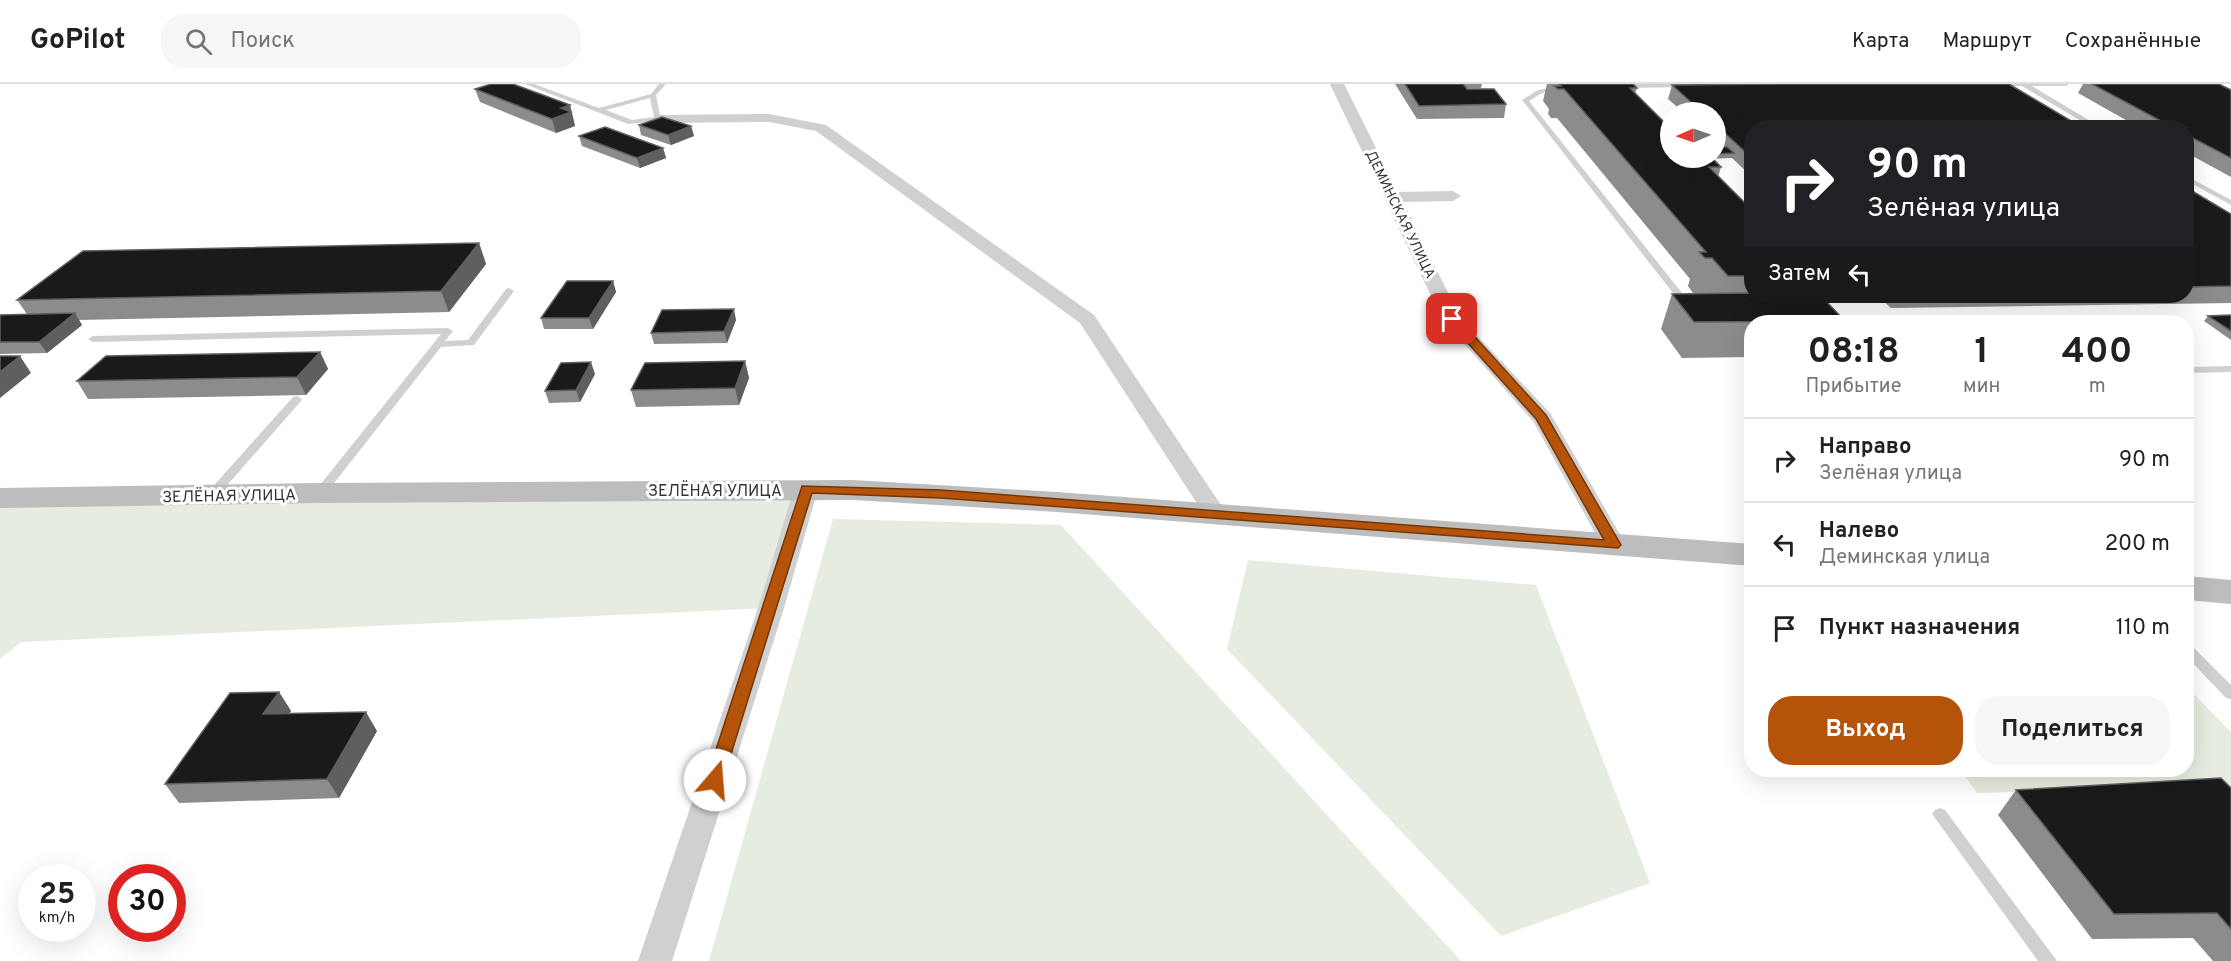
<!DOCTYPE html>
<html lang="ru">
<head>
<meta charset="utf-8">
<style>
  body { margin:0; font-family:Overpass,sans-serif; background:#f6f6f6; color:#202124; height:100vh; display:flex; flex-direction:column; font-size:22px; white-space:nowrap }
  * { box-sizing:border-box; margin:0 }
  p { font-size:20px; color:#757577 }
  .icon { flex:none; width:33px; height:33px; fill:none; stroke:currentColor; stroke-width:2; stroke-linecap:round; stroke-linejoin:round }
  .map { position:relative; flex:1; overflow:hidden }
  .details { position:absolute; left:1744px; top:231px; width:450px; height:462px; display:flex; flex-direction:column; background:#fff; border-radius:24px; box-shadow:0 6px 24px #0002 }
  .details>* { flex:none }
  .hud { position:absolute; left:1744px; top:36px; width:450px; height:183px; border-radius:24px; box-shadow:0 6px 24px #0002; background:#202124; color:#fff; overflow:hidden }
  .needle { width:39px; rotate:268deg }
  .controls { position:absolute; left:1660px; top:18px; display:grid; gap:12px }
  .controls a { display:grid; place-items:center; width:66px; height:66px; border-radius:50%; background:#fff; box-shadow:0 6px 24px #0002; font-size:30px }
  .speed { position:absolute; left:18px; top:780px; display:flex; gap:12px; font-size:30px; font-weight:700; text-align:center }
  .speed>* { display:grid; place-content:center; width:78px; height:78px; border-radius:50%; background:#fff; box-shadow:0 6px 24px #0002; line-height:1 }
  .speed small { font-size:15px; font-weight:400 }
  .speed .limit { border:9px solid #d22; background:#fff; color:#111 }
  .pin { position:absolute; display:grid; place-items:center; width:51px; height:51px; color:#fff; margin:-26px; border-radius:12px; box-shadow:0 3px 9px #0006 }
  .me { position:absolute; width:66px; margin:-33px; rotate:18deg; stroke-linejoin:round; filter:drop-shadow(0 0 4px #0008) }
  .turn { display:flex; align-items:center; gap:21px; height:126px; padding:0 24px; font-size:27px }
  .turn .icon { width:78px; height:78px; stroke-width:2.5 }
  .turn b { display:block; font-size:42px; line-height:51px }
  .then { display:flex; align-items:center; height:57px; padding:0 24px; background:#0003; gap:12px; font-size:22px }
  .eta { display:flex; justify-content:space-evenly; align-items:center; height:102px; text-align:center }
  .eta b { font-size:36px; font-weight:700; line-height:42px }
  .cta { display:flex; gap:12px; margin-top:auto; padding:12px 24px }
  .cta a { flex:1; height:69px; border-radius:24px; background:#b45309; color:#fff; font-size:24px; font-weight:700; line-height:69px; text-align:center }
  .cta a+a { background:#f6f6f6; color:#202124 }
  ul { padding:0; list-style:none }
  li { display:flex; align-items:center; gap:18px; height:84px; padding:0 24px; border-top:2px solid #e0e0e0 }
  li div { flex:1 }
  li b { display:block; font-size:22px }
  li em { font-style:normal }
  header { display:flex; align-items:center; gap:36px; box-sizing:border-box; height:84px; padding:0 30px; background:#fff; border-bottom:2px solid #e0e0e0 }
  header strong { font-size:28px }
  nav { display:flex; gap:33px; margin-inline-start:auto; font-size:21px }
  .search { width:420px; height:54px; background:#f6f6f6; display:flex; align-items:center; gap:15px; box-sizing:border-box; padding:0 21px; border-radius:24px; color:#757577; font-size:22px }
  .map>svg:first-child { display:block }
  .green { fill:#e6ecdf }
  .lines { fill:none; stroke-linecap:round; stroke-linejoin:round }
  .lane { fill:#d0d0d0; fill-rule:evenodd }
  .street { fill:#d0d0d0; fill-rule:evenodd }
  .secondary { fill:#bdbdbd; fill-rule:evenodd }
  .wall { fill:#8c8c8c }
  .shaded-wall { fill:#5f5f5f }
  .building { fill:#1a1a1a; stroke:#5f5f5f; stroke-width:1.5 }
  .route { fill:#b45309; stroke:#753606; stroke-width:1.5 }
  .labels { text-anchor:middle; stroke-width:6; stroke-linejoin:round; paint-order:stroke }
  .far-street-label { font-size:14px; fill:#333; stroke:#fff }
  .street-label { font-size:16px; fill:#333; stroke:#fff }
</style>
</head>
<body>
<header>
<strong>GoPilot</strong>
<div class="search"><svg class="icon" aria-label="search" viewBox="0 0 24 24"><circle cx="10" cy="10" r="6"/><path d="M15 15l6 6"/></svg>Поиск</div>
<nav><a>Карта</a><a>Маршрут</a><a>Сохранённые</a></nav>
</header>
<div class="map">
<svg width="2231" height="877" viewBox="0 0 2231 877">
  <rect width="100%" height="100%" fill="#fff"/>
  <!-- green -->
  <path class="green" d="M806 405 771 524 21 558 0 575V414Z
    M833 435 1061 441 1461 877H709Z
    M1248 476 1536 501 1650 799 1501 852 1227 565Z
    M2187 603 2231 648V731L2204 702 1977 709 1961 686H2187Z"/>
  <g class="lines">
    <!-- lane -->
    <path class="lane" d="M525 0H534L599 24 651 10 659 0H666L656 11 661 37 628 40ZM650 14 654 33 632 36 606 26Z
      M1686 0 1689 2 1688 3 1619 4 1616 2 1619 0Z
      M1991 0H2069L2066 2H2032L2102 44H2093L2022 2H1994Z
      M1560 2 1562 3V5L1542 9 1529 17 1686 214V218H1680L1522 16 1538 6Z
      M2187 92 2231 116V121L2187 97Z
      M509 204 514 207 474 261 441 263 324 412H316L314 409 316 406 441 250 93 258 88 255 93 252 448 244 453 247 445 257 468 256 506 205Z
      M2231 282V288L2187 289V283Z
      M297 312 302 315 301 317 216 414H208L206 411 208 408 293 313Z
      M2187 560 2192 562 2231 601V615L2226 614 2187 573Z
      M1940 724 1945 726 2057 877H2038L1935 734 1932 730 1935 726Z"/>
    <!-- street -->
    <path class="street" d="M1330 0H1344L1398 108 1453 107 1461 112 1453 117 1403 118 1460 233 1550 329 1626 461 1623 467 1614 469 1605 467 1533 337 1442 235Z
      M769 30 826 41 1094 231 1227 430 1223 435 1215 437 1207 435 1080 239 816 47 769 38 658 39 651 35 658 31Z
      M806 398 814 400 818 405 784 524 672 877H638L758 524 794 405 798 400Z"/>
    <!-- secondary -->
    <path class="secondary" d="M853 396 1057 408 1752 460V482L1057 428 853 416 320 419 0 424V404L320 399Z
      M2187 492 2231 496V520L2187 516Z"/>
  </g>
  <!-- wall -->
  <path class="wall" d="M1395 0H1482L1481 4H1466L1506 20 1504 34 1417 35Z
    M1547 0H1633L1637 4 1635 10 1671 74H1716V63H1720L1716 59V28H1683L1668 15 1672 1 1752 44V93L1732 74 1704 75 1721 83 1718 93 1752 126V212L1845 237 1844 238H1752V273L1682 274 1661 245 1672 210H1702L1701 209H1693L1688 202 1690 195 1557 34H1551L1548 30 1549 25 1543 17Z
    M2083 0H2219L2231 5V93L2187 69V44H2140L2078 9Z
    M475 5 570 21 575 42 556 49 480 18Z
    M639 41 691 42 694 52 671 61 641 51Z
    M579 52 663 64 666 74 640 84 582 62Z
    M2187 104 2231 130V219L1891 224 1878 212H2187Z
    M479 159 486 180 449 228 79 236 82 241 47 269 0 270V231L27 230 17 216Z
    M613 197 616 208 593 245H544L541 234Z
    M2231 231V256L2204 237 2208 232Z
    M736 236 727 259 654 260 651 249Z
    M320 268 328 285 306 311 88 315 77 297Z
    M745 277 749 294 739 321 636 323 631 306Z
    M595 290 580 318 549 319 545 307Z
    M279 608 291 627 289 630 377 647 339 714 179 719 165 700Z
    M1866 686H1914L1867 688Z
    M2231 704V877H2213L2193 854 2092 855 1998 731 2016 706Z"/>
  <!-- shaded-wall -->
  <path class="shaded-wall" d="M570 21 575 42 556 49 552 35 561 24Z
    M691 42 694 52 671 61 668 51Z
    M663 64 666 74 640 84 637 74Z
    M479 159 486 180 449 228 441 207Z
    M613 197 616 208 593 245 589 234Z
    M734 225 736 236 727 259 724 247Z
    M75 229 82 241 47 269 39 258Z
    M320 268 328 285 306 311 297 293Z
    M20 272 31 289 0 314V288Z
    M745 277 749 294 739 321 735 304Z
    M591 278 595 290 580 318 576 306Z
    M279 608 291 627 276 650 263 630Z
    M366 628 377 647 339 714 327 695Z"/>
  <!-- building -->
  <path class="building" d="M491 0H513L570 21 561 24 571 28 552 35 475 5Z
    M1405 0H1463L1467 5H1494L1506 20 1419 22Z
    M1559 0H1633L1637 4H1630L1671 45V74H1699L1700 75H1713L1721 83H1709L1752 126V192H1728L1712 174H1705L1699 168H1706L1564 5H1558L1554 2H1561Z
    M1780 0H2009L2083 44H1752V74L1716 41V28H1702L1672 1Z
    M2092 0H2219L2231 6V74L2187 51V44H2174Z
    M662 33 691 42 668 51 639 41Z
    M605 43 663 64 637 74 579 52Z
    M1716 63H1727L1734 69 1716 70Z
    M2187 104 2231 130V202L2187 203Z
    M479 159 441 207 17 216 83 167Z
    M567 197H613L589 234H541Z
    M1752 209V212H1821L1845 237 1694 238 1672 210Z
    M734 225 724 247 651 249 662 226Z
    M75 229 39 258H0V231Z
    M2231 231V247L2208 232Z
    M320 268 297 293 77 297 106 272Z
    M0 272H20L0 288Z
    M745 277 735 304 631 306 645 279Z
    M591 278 576 306 545 307 561 279Z
    M279 608 263 630 366 628 327 695 165 700 230 609Z
    M2221 694 2231 704V845L2217 829 2114 830 2016 706Z"/>
  <!-- route -->
  <path class="route" d="M1452 231 1456 232 1546 331 1621 461 1618 464 941 414 812 409 723 696 721 701 715 703 709 701 706 696 802 402 941 406 1604 456 1536 335 1448 237 1447 235Z"/>
  <g class="labels">
    <!-- far-street labels -->
    <g class="far-street-label">
      <text transform="translate(1401 130) rotate(64)" y="5">ДЕМИНСКАЯ УЛИЦА</text>
    </g>
    <!-- street labels -->
    <g class="street-label">
      <text x="715" y="412">ЗЕЛЁНАЯ УЛИЦА</text>
      <text transform="translate(229 411) rotate(-1)" y="6">ЗЕЛЁНАЯ УЛИЦА</text>
    </g>
  </g>
</svg>
<div class="controls">
<a><svg class="needle" viewBox="-14 -14 28 28"><path d="M0-13l5 13h-10z" fill="#e53935"/><path d="M0 13l5-13h-10z" fill="#757577"/></svg></a>
</div>
<div class="speed"><div>25<small>km/h</small></div><div class="limit">30</div></div>
<div class="pin" style="left:1452px;top:235px;background:#d93025"><svg class="icon" aria-label="arrive" viewBox="0 0 24 24"><path d="M6 21V4h12l-3 4 3 4H6"/></svg></div>
<svg class="me" style="left:715px;top:696px" viewBox="-20 -20 40 40"><circle r="19" fill="#fff"/><path d="M0-13L10 11 0 6-10 11z" fill="#b45309"/></svg>
<div class="hud">
<div class="turn"><svg class="icon" aria-label="right" viewBox="0 0 24 24"><path d="M7 20v-9h11M14 6l5 5-5 5"/></svg><div><b>90 m</b>Зелёная улица</div></div>
<div class="then">Затем<svg class="icon" aria-label="left" viewBox="0 0 24 24"><path d="M17 20v-9H6M10 6l-5 5 5 5"/></svg></div>
</div>
<section class="details">
<div class="eta">
<div><b>08:18</b><p>Прибытие</p></div>
<div><b>1</b><p>мин</p></div>
<div><b>400</b><p>m</p></div>
</div>
<ul>
<li><svg class="icon" aria-label="right" viewBox="0 0 24 24"><path d="M7 20v-9h11M14 6l5 5-5 5"/></svg><div><b>Направо</b><p>Зелёная улица</p></div><em>90 m</em></li>
<li><svg class="icon" aria-label="left" viewBox="0 0 24 24"><path d="M17 20v-9H6M10 6l-5 5 5 5"/></svg><div><b>Налево</b><p>Деминская улица</p></div><em>200 m</em></li>
<li><svg class="icon" aria-label="arrive" viewBox="0 0 24 24"><path d="M6 21V4h12l-3 4 3 4H6"/></svg><div><b>Пункт назначения</b></div><em>110 m</em></li>
</ul>
<div class="cta"><a>Выход</a><a>Поделиться</a></div>
</section>
</div>
</body>
</html>
